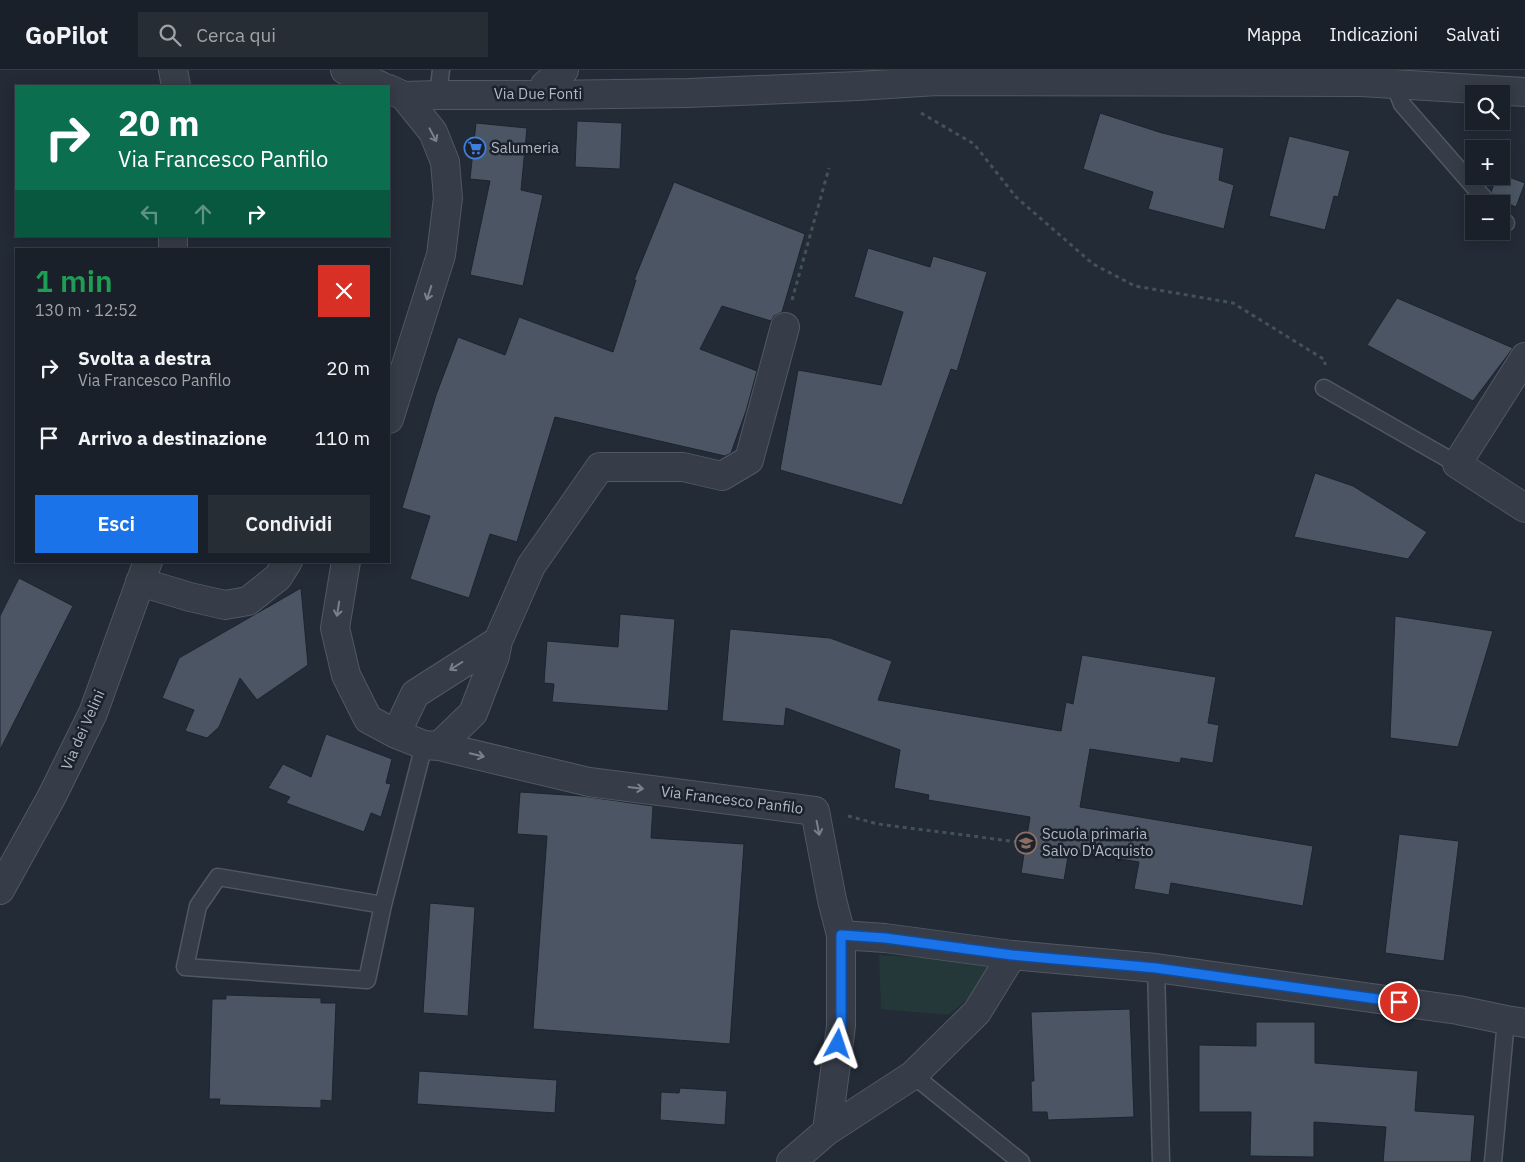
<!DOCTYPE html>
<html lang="it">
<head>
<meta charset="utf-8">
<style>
  body { margin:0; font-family:"IBM Plex Sans",sans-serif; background:#272d35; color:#f1f3f6; height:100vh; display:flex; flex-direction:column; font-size:19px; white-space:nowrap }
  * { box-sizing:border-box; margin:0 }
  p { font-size:16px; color:#9fa3a8 }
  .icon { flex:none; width:28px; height:28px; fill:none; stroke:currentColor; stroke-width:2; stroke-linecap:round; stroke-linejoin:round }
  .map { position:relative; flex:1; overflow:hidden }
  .panel { position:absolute; left:15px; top:178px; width:375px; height:315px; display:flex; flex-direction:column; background:#1a2029; border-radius:0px; box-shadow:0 2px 12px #0003,0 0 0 1px #383e46 }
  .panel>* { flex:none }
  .banner { position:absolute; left:15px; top:15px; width:375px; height:152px; border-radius:0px; box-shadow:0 2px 12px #0003,0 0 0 1px #383e46; background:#0b6e4f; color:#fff; overflow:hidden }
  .controls { position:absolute; left:1465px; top:15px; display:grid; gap:10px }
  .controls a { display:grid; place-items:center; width:45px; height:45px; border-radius:0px; background:#1a2029; box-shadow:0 2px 12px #0003,0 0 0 1px #383e46; font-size:25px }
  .pin { position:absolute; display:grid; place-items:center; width:42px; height:42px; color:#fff; margin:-21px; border:2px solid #fff; border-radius:50%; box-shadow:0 1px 5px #0007 }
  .me { position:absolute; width:55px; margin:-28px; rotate:5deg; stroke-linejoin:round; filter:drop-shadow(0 0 4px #0008) }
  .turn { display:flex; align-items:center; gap:18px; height:105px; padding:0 20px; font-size:22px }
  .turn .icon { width:65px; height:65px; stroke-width:2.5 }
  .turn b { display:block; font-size:35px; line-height:42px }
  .lanes { display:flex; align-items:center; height:48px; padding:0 20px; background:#0003; justify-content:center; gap:25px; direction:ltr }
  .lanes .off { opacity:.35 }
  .round { display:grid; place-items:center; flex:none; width:52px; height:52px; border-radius:0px; background:#272d35 }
  .summary { display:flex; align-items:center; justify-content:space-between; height:85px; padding:0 20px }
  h1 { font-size:30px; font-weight:600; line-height:38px; color:#1e9e55 }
  .primary-button { display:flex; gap:10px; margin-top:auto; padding:10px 20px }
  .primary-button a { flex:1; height:58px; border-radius:0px; background:#1a73e8; color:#fff; font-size:20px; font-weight:600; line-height:58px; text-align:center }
  .primary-button a+a { background:#272d35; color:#f1f3f6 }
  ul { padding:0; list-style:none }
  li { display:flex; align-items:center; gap:15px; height:70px; padding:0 20px }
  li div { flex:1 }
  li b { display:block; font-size:19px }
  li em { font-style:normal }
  header { display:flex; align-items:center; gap:30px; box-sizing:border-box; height:70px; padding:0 25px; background:#1a2029; border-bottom:1px solid #383e46 }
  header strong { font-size:24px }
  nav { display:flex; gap:28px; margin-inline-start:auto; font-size:18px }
  .search { width:350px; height:45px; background:#272d35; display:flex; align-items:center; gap:12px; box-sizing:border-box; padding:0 18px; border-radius:0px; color:#9fa3a8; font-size:19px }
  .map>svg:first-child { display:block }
  .green { fill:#253839 }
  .building { fill:#4b5563; stroke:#1d242e }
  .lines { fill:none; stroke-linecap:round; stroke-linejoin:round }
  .service-casing { stroke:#515862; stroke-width:19 }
  .minor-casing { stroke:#515862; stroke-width:30 }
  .tertiary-casing { stroke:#515862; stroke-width:30 }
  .path { stroke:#425356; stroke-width:3; stroke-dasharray:4 4; stroke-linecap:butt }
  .service { stroke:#363d48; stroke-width:16 }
  .minor { stroke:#363d48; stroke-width:28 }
  .tertiary { stroke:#363d48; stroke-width:28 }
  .oneway { stroke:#7a818c }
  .route-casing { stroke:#114b97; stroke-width:12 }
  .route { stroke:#1a73e8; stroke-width:9 }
  .labels { text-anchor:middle; stroke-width:5; stroke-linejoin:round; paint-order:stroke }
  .street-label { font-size:15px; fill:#b1b8c4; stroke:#1b222c }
  .poi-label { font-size:15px; fill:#b1b8c4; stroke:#1b222c; text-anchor:start }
</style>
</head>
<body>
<header>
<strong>GoPilot</strong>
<div class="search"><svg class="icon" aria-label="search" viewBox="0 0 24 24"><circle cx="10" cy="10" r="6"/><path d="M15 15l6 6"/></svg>Cerca qui</div>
<nav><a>Mappa</a><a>Indicazioni</a><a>Salvati</a></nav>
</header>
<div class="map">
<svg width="1525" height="1092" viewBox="0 0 1525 1092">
  <rect width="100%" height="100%" fill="#232b37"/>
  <!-- green -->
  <path class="green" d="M879 885 991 892V910L948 945 881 939Z"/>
  <!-- building -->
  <path class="building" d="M1100 43 1162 63 1224 78 1219 110 1234 115 1224 159 1148 139 1153 122 1083 99Z
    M577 51 622 53 620 99 575 97Z
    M476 53 527 58 521 120 543 125 523 216 470 205 490 111 470 109Z
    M1289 66 1350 81 1338 127 1334 126 1325 160 1269 146Z
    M1501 104 1525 113 1516 137 1497 129 1491 122 1497 106H1501Z
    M674 112 805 164 782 242 774 246 771 251 722 236 700 279 757 301 746 341 731 383 725 386 555 347 517 472 490 464 469 528 410 509 430 446 402 438 436 325 458 267 505 285 519 247 613 282 636 210H634Z
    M868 178 930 197 933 186 987 202 957 301 951 299 902 435 780 400 798 300 881 315 903 242 854 227Z
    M1397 228 1513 278 1473 331 1367 275Z
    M1315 403 1353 416 1427 462 1408 489 1294 467Z
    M19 508 73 536 0 680V546Z
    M301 518 308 595 257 630 240 608 219 657 207 668 185 661 194 640 162 628 179 588Z
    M620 544 675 549 668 641 552 632 554 614 544 613 547 571 618 577Z
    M1395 546 1493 561 1458 677 1390 668Z
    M730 559 830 568 892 591 878 630 1061 661 1066 632 1073 634 1082 585 1216 607 1208 653 1219 655 1213 693 1181 688 1180 693 1090 679 1080 737 1313 776 1303 836 1171 813 1169 825 1134 819 1139 792 1069 781 1064 810 1021 803 1030 747 928 730 929 725 894 718 900 680 786 638 784 656 722 651Z
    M326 664 392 689 386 713 391 714 381 747 371 743 364 762 286 733 290 727 268 718 283 694 311 707Z
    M520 722 582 726 653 736 651 768 744 774 730 974 533 959 547 766 517 764Z
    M1399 764 1459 771 1444 891 1385 883Z
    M430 833 475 837 468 946 423 943Z
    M226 925 321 928V933H336L332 1031 321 1030V1038L219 1035 220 1029H209L212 929H226Z
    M1130 939 1134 1047 1048 1050 1047 1042H1032L1031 1011H1034L1031 942Z
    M1256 952H1315V993L1418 1001 1415 1041 1475 1045 1471 1092H1383L1386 1057 1314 1052V1087L1250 1086 1251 1042H1199V975L1256 976Z
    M419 1001 557 1010 555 1043 417 1034Z
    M680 1018 727 1021 725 1055 660 1050 661 1022 679 1023Z"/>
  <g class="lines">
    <!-- service casing -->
    <g class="service-casing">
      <path id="service" d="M1394 14 1402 34 1489 134
        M438 25 441 0
        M1501 148 1506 153
        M1324 318 1457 394
        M383 835 367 910 185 897 198 836 218 807 383 835 424 675
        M1156 898 1161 1092
        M913 1005 1021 1092
        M1493 1092 1506 950"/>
    </g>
    <!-- minor casing -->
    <g class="minor-casing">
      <path id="minor" d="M345 0 381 16
        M389 19 404 26 438 25H545L688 23 858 16 937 11 1361 12 1525 22
        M545 25V15L564 0
        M1525 287 1457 394 1525 438
        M389 349 441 185 448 128 445 92 433 62 404 26
        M346 491 335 558 346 605 368 649 396 664 424 675 439 676 589 712 815 741 832 830 841 865V956L827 1061
        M140 512 190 527 225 535 248 531 278 507 288 491
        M396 664 415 624 498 571
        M439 676 473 643 495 586 498 571 531 496 600 397H683L722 406 749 390 785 257
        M841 865 885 868 1012 885 1156 898 1458 940 1506 950 1525 953
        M791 1092 827 1061 913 1005 977 942 1012 885"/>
    </g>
    <!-- tertiary casing -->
    <g class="tertiary-casing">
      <path id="tertiary" d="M173 0 176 16
        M173 179V166
        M0 820 51 728 93 643 148 491"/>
    </g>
    <!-- path -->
    <path class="path" d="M921 43 974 74 1016 127 1093 194 1135 216 1233 233 1325 290V295
      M792 230 829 98
      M848 746 878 754 1026 773"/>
    <!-- service -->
    <use href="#service" class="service"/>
    <!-- minor -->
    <use href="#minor" class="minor"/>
    <!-- tertiary -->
    <use href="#tertiary" class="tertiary"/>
  </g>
  <!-- one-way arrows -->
  <defs><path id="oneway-shaft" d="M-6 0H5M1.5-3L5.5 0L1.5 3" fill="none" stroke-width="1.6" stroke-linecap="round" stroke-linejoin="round" transform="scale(1.25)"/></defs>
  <g class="oneway">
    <use href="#oneway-shaft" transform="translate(433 65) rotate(62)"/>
    <use href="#oneway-shaft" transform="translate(429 223) rotate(108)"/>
    <use href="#oneway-shaft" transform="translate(338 539) rotate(99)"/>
    <use href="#oneway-shaft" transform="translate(456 596) rotate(148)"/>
    <use href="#oneway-shaft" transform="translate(477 685) rotate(14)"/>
    <use href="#oneway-shaft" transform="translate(636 718) rotate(7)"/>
    <use href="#oneway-shaft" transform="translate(818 758) rotate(79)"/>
  </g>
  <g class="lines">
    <!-- route casing -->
    <g class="route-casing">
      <path id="route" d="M838 974 841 956V865L885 868 1012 885 1156 898 1399 932"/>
    </g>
    <!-- route -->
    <use href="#route" class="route"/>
  </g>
  <!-- icons -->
  <defs>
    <g id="supermarket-ring" transform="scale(1.125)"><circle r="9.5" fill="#1b222c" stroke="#3f7fe0" stroke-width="1.5"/><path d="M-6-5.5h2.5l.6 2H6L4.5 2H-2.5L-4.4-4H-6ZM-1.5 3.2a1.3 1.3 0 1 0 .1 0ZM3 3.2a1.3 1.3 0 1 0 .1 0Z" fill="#3f7fe0"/></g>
    <g id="school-ring" transform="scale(1.125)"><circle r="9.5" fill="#1b222c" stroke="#8d6e63" stroke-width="1.5"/><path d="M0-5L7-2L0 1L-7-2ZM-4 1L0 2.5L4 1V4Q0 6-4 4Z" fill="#8d6e63"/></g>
  </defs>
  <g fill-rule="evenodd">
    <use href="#supermarket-ring" x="475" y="78"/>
    <use href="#school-ring" x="1026" y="773"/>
  </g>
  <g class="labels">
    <!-- street labels -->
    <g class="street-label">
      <text x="538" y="29">Via Due Fonti</text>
      <text transform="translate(83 660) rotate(-66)" y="5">Via dei Velini</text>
      <text transform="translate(732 730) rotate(7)" y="5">Via Francesco Panfilo</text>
    </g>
    <!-- poi labels -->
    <g class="poi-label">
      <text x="491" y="83">Salumeria</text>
      <text x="1042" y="769">Scuola primaria<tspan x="1042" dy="17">Salvo D'Acquisto</tspan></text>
    </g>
  </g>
</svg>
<div class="controls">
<a><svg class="icon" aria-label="search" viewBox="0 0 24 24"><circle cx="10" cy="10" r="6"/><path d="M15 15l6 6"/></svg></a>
<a>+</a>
<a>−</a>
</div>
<div class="pin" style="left:1399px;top:932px;background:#d93025"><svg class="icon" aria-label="arrive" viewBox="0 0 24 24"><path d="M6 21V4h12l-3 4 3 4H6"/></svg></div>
<svg class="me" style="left:838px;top:974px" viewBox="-20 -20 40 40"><path d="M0-17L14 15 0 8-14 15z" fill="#1a73e8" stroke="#fff" stroke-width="4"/></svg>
<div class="banner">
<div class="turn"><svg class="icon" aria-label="right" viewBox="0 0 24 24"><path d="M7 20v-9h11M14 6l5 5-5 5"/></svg><div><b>20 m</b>Via Francesco Panfilo</div></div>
<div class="lanes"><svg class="icon off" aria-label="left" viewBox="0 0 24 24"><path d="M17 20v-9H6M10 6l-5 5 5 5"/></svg><svg class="icon off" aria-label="ahead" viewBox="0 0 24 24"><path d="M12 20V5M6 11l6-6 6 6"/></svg><svg class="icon" aria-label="right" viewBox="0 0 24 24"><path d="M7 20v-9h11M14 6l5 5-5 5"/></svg></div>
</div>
<section class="panel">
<div class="summary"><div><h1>1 min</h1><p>130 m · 12:52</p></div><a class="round" style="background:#d93025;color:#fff"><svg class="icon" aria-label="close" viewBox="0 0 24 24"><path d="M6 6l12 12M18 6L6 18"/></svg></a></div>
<ul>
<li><svg class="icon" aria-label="right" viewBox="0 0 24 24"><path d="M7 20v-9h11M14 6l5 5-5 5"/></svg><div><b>Svolta a destra</b><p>Via Francesco Panfilo</p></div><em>20 m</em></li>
<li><svg class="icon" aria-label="arrive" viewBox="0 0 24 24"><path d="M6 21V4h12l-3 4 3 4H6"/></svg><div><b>Arrivo a destinazione</b></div><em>110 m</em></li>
</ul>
<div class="primary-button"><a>Esci</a><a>Condividi</a></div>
</section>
</div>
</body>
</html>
